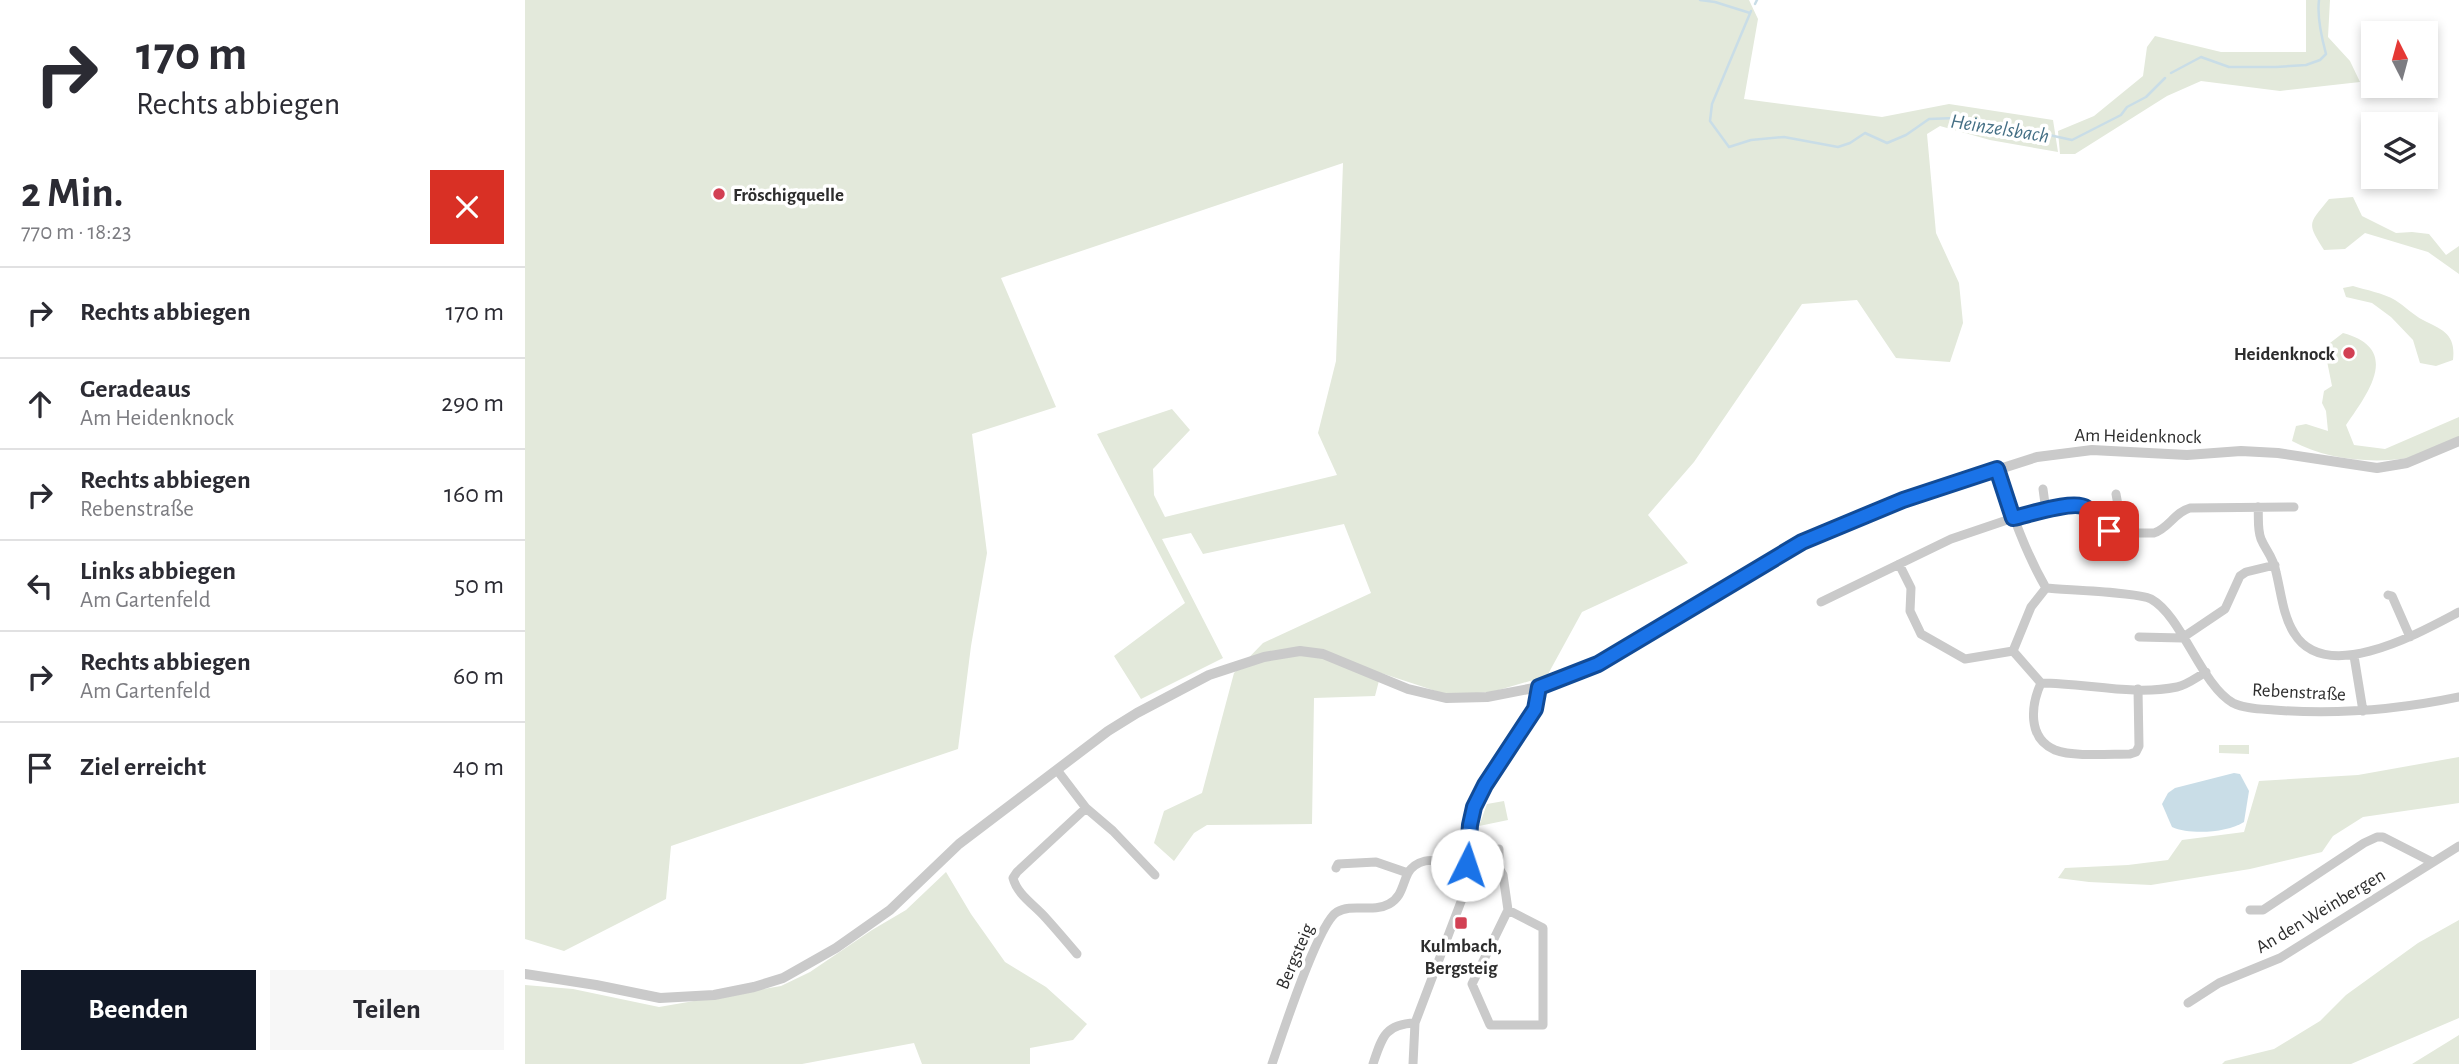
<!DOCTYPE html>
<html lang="de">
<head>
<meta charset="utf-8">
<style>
  body { margin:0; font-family:"Alegreya Sans",sans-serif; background:#f7f7f7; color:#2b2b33; height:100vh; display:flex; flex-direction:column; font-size:26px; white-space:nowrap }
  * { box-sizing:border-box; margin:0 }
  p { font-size:23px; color:#7c7c81 }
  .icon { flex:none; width:38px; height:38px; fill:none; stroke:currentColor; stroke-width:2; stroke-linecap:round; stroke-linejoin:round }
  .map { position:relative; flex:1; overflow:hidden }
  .drawer { display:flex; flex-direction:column; background:#fff; width:525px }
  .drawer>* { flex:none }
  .hud { background:#fff; color:#2b2b33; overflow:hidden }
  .needle { width:46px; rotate:354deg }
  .controls { position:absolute; left:1836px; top:21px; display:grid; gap:14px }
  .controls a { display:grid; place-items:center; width:77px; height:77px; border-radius:0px; background:#fff; box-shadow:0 4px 10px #0003; font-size:35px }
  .pin { position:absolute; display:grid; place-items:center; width:60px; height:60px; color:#fff; margin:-30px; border-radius:14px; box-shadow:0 4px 10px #0006 }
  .me { position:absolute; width:77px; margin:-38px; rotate:4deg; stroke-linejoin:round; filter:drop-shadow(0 0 5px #0008) }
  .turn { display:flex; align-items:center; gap:24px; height:147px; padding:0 21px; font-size:32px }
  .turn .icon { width:91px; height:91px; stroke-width:2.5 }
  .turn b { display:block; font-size:49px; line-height:60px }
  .round { display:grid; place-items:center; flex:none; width:74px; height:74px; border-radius:0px; background:#f7f7f7 }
  .head { display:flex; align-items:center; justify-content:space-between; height:119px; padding:0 21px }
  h1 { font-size:42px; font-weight:700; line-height:52px }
  .primary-button { display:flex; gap:14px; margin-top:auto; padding:14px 21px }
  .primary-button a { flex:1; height:80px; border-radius:0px; background:#111827; color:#fff; font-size:28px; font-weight:700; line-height:80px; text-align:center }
  .primary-button a+a { background:#f7f7f7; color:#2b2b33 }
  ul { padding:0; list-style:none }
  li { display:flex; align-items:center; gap:21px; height:91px; padding:0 21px; border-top:2px solid #e1e1e2 }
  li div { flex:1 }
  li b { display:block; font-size:26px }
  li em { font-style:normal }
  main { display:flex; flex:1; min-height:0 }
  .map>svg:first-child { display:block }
  .green { fill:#e3e9db }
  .water { fill:#c9dde7 }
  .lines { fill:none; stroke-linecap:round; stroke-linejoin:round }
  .stream { stroke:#c9dde7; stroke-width:2.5 }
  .minor { stroke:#cacaca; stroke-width:9 }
  .tertiary { stroke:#cacaca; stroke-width:10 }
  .route-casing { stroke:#114b97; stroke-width:18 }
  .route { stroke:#1a73e8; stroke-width:12 }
  .poi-dot { fill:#d24053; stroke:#fff; stroke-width:2.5 }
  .labels { text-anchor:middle; stroke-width:7; stroke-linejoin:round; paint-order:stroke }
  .poi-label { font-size:19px; font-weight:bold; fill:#2d2d2d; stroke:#fff; text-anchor:start }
  .street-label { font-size:19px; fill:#2d2d2d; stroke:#fff }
  .water-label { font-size:21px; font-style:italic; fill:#446f85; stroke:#fff }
</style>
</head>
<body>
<main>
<section class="drawer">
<div class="hud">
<div class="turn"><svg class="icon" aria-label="right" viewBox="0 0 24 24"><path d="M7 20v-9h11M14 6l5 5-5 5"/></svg><div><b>170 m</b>Rechts abbiegen</div></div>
</div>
<div class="head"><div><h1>2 Min.</h1><p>770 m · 18:23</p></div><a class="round" style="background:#d93025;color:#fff"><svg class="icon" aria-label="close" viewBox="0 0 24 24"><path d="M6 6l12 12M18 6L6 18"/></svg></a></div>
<ul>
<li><svg class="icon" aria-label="right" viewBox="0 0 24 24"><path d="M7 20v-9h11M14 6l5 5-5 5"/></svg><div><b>Rechts abbiegen</b></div><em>170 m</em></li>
<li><svg class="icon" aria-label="ahead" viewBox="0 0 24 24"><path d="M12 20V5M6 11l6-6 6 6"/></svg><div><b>Geradeaus</b><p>Am Heidenknock</p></div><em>290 m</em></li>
<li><svg class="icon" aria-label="right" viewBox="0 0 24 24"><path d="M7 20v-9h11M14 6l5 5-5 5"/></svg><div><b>Rechts abbiegen</b><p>Rebenstraße</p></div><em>160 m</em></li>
<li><svg class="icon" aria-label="left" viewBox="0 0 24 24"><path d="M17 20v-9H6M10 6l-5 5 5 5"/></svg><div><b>Links abbiegen</b><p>Am Gartenfeld</p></div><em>50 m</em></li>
<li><svg class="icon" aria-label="right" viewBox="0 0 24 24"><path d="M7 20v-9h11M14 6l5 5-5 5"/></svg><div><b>Rechts abbiegen</b><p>Am Gartenfeld</p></div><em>60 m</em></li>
<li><svg class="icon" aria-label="arrive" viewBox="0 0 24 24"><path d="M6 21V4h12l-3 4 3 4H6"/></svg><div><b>Ziel erreicht</b></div><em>40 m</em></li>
</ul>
<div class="primary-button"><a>Beenden</a><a>Teilen</a></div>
</section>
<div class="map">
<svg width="1934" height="1064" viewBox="0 0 1934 1064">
  <rect width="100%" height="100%" fill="#fff"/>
  <!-- green -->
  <path class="green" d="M0 0H1224L1233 19 1219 99 1357 117 1424 104 1528 120 1533 152 1465 140 1415 126 1402 134 1411 233 1434 283 1438 323 1425 362 1371 358 1332 300 1277 304 1169 462 1123 515 1163 563 1057 612 1022 676 967 692 923 695 856 673 850 696 789 698 787 824 682 825 669 833 649 861 629 843 639 811 677 793 709 673 738 643 846 593 819 524 678 554 666 533 637 539 698 658 616 699 589 656 660 603 572 434 647 409 665 430 628 469 629 495 640 517 812 475 793 433 811 361 818 163 476 278 531 407 447 434 462 553 446 646 433 749 146 846 141 899 39 951 0 939Z
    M1781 0H1805L1803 37 1825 61 1835 82 1755 91 1676 81 1642 96 1550 154H1535L1533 131 1569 116 1618 76 1622 47 1630 36 1696 52H1781Z
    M1828 197 1837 216 1871 233 1887 232 1904 234 1921 255 1934 246V274L1903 252 1840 233 1820 249 1799 250C1781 222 1784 224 1804 199Z
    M1828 286C1841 290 1858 293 1870 300 1880 306 1888 315 1898 320 1918 330 1931 334 1928 360L1911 366 1895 363 1888 340 1866 317 1847 303 1821 297 1818 288Z
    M1818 333C1877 349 1843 393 1821 425L1829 445 1860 449 1934 417V440C1917 446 1900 455 1883 458 1846 464 1799 459 1767 441L1771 426 1781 424 1803 431 1801 411 1797 403 1799 391 1807 386 1802 361 1805 343Z
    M1694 745H1724V754L1694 753Z
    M1934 757V803L1838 817 1808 836 1797 852 1725 869 1626 885 1564 882 1533 878 1540 868 1603 865 1643 860 1657 840 1719 832 1734 781 1833 775Z
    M979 801 983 820 954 826 962 804Z
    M421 872 446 914 480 962 521 987 562 1024 548 1040 505 1048V1064H397L389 1043 277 1064H0V985L48 989 134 1007 256 986 285 972 347 930 381 910Z
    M1934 920V1018L1826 1064H1697L1700 1061 1749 1049 1795 1021 1821 995 1893 943Z
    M1934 1035V1064H1887Z"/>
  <!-- water -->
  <path class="water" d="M1709 773 1715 774 1724 791 1719 822C1702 833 1665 835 1647 827L1637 804 1643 793 1650 788Z"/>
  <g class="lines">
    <!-- stream -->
    <path class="stream" d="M1175 0 1190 2 1225 13
      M1230 4 1232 0
      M1226 11 1187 104 1185 121 1204 147 1226 140 1259 137 1313 147 1325 143 1340 133 1362 143 1381 135 1404 119 1430 118 1472 128 1497 129 1547 140 1596 115 1602 107 1621 97 1640 78
      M1646 73 1676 57 1704 67H1751L1781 65 1795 60 1801 54C1797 39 1792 15 1794 0"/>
    <!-- minor -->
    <path class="minor" d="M1472 469C1486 510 1499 550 1521 588 1540 590 1613 592 1626 599 1657 616 1676 685 1708 703 1720 709 1736 709 1749 710 1812 715 1872 710 1934 697
      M1518 489 1521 511
      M1591 494 1598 533
      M1733 507C1734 516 1732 529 1736 539 1741 551 1748 556 1751 572 1756 592 1758 616 1769 633 1801 686 1896 632 1934 612
      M1374 564 1386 588 1385 611 1396 634 1440 659 1488 651
      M1863 595 1867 596 1885 637
      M1296 602 1426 539 1488 518 1545 505 1560 508 1574 528 1593 533H1629C1643 529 1650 512 1665 508L1769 507
      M1614 637 1657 638 1700 609 1715 576 1721 572 1750 565
      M1488 651 1506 607 1521 588
      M1488 651 1516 683
      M1829 656 1838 711
      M1516 683C1506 705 1502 738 1530 750 1548 757 1584 754 1605 754L1611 752 1614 746 1613 689
      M1516 683C1561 683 1607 696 1652 687 1662 685 1672 677 1681 672
      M532 770 561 808 588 831 630 875
      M974 849V868
      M811 868 813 864 851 862 883 873
      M1725 910H1738L1839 843 1852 837H1858L1907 862
      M552 954C541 941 530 928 519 916 508 904 492 894 488 878L492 872 561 808
      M1663 1003 1694 983 1755 958 1934 846
      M747 1064C756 1038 793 923 812 912 827 903 848 913 864 904 877 897 877 885 883 873 887 866 892 863 900 861 912 858 959 866 974 868L978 875 983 910 947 984 965 1025H1018V928L983 910
      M848 1064C857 1037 860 1024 890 1023
      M888 1064 890 1023 937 899 946 815 960 785 1010 709 1014 687"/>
    <!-- tertiary -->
    <path class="tertiary" d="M0 974 71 985 135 998 189 995 229 987 258 978 311 948 365 910 434 844 583 731 612 713 684 675 739 657 775 651 798 654 883 689 921 698 962 697 1014 687 1073 664 1235 565 1300 532 1378 500 1512 457 1567 450 1662 455 1716 451 1753 453 1852 468 1882 463 1934 441"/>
  </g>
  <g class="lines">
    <!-- route casing -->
    <g class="route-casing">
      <path id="route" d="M942 865 945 825 949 807 960 785 1010 709 1014 687 1073 664 1277 542 1378 500 1472 469 1488 518C1503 515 1550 499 1561 508 1572 518 1568 526 1584 531"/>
    </g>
    <!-- route -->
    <use href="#route" class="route"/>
  </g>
  <!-- markers -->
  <g class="poi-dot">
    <circle cx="194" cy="194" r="7"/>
    <circle cx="1824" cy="353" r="7"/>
    <rect x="929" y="916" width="14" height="14" rx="3.5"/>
  </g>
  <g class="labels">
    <!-- poi labels -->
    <g class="poi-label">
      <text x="208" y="201">Fröschigquelle</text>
      <text x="1810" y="360" text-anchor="end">Heidenknock</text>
      <text x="936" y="952" text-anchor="middle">Kulmbach,<tspan x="936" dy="22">Bergsteig</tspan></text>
    </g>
    <!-- street labels -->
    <g class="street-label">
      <text transform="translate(1613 435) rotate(1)" y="7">Am Heidenknock</text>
      <text transform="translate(1774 691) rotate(3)" y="7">Rebenstraße</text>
      <text transform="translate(1795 910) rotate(-31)" y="7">An den Weinbergen</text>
      <text transform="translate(769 956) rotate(-67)" y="7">Bergsteig</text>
    </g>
    <!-- water labels -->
    <g class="water-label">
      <text transform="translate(1475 128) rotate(9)" y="7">Heinzelsbach</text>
    </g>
  </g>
</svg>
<div class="controls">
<a><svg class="needle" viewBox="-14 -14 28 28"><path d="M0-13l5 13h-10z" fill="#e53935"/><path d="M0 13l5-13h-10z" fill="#7c7c81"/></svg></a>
<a><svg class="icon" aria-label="layers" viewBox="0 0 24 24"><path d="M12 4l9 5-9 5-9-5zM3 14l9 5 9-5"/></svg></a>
</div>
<div class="pin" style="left:1584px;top:531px;background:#d93025"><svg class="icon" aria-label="arrive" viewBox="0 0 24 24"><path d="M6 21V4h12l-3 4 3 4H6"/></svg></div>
<svg class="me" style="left:942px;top:865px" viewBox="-20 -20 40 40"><circle r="19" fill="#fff"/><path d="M0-13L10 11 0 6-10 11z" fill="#1a73e8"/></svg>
</div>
</main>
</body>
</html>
